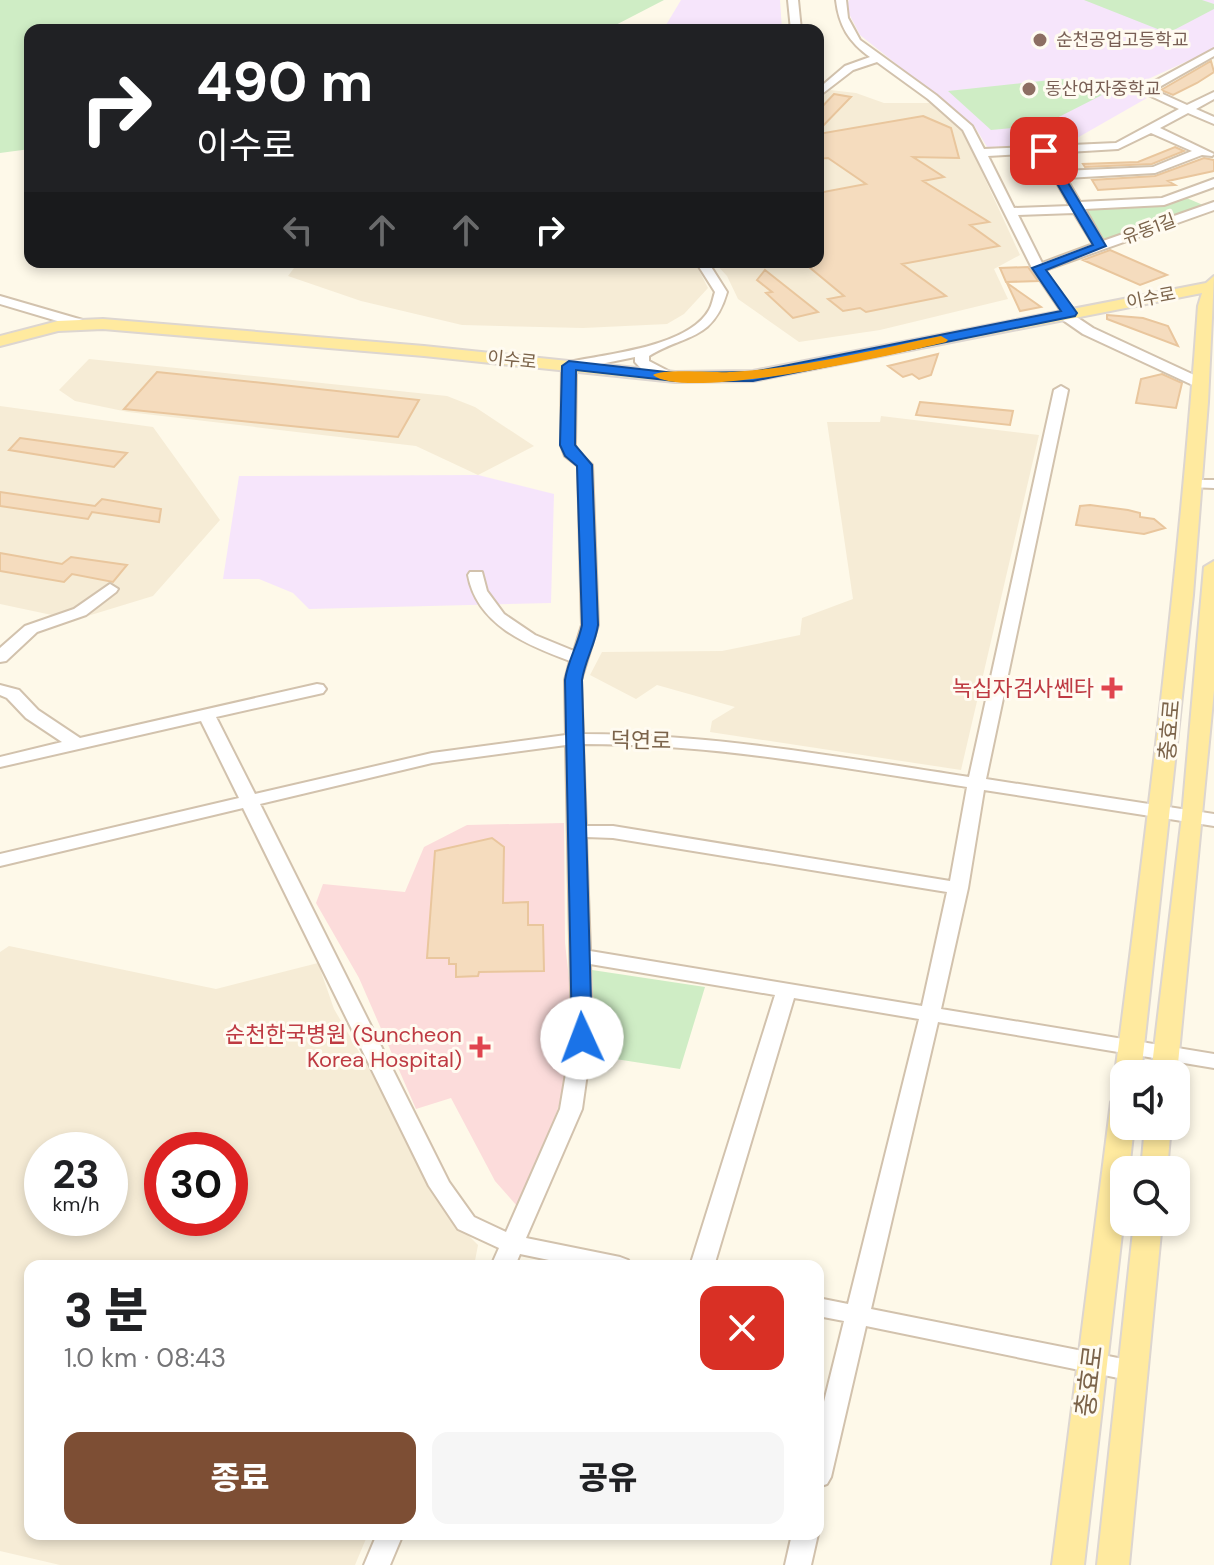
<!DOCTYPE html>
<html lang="ko">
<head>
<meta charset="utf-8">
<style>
  body { margin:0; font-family:"DM Sans","Noto Sans KR",sans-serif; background:#f6f6f6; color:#202124; height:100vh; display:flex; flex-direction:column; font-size:30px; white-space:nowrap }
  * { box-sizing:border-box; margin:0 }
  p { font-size:26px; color:#757577 }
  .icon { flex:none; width:44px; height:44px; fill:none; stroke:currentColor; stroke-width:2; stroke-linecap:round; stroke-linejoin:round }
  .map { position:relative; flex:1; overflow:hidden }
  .panel { position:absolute; left:24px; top:1260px; width:800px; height:280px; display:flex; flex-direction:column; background:#fff; border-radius:16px; box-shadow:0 4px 12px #0003 }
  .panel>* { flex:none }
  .guide { position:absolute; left:24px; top:24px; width:800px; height:244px; border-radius:16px; box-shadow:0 4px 12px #0003; background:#202124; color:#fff; overflow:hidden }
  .tools { position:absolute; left:1110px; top:1060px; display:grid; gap:16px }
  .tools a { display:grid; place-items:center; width:80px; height:80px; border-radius:16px; background:#fff; box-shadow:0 4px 12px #0003; font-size:40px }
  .speed { position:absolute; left:24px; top:1132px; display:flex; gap:16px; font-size:40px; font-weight:700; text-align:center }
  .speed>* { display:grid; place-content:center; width:104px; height:104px; border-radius:50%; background:#fff; box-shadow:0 4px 12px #0003; line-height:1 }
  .speed small { font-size:20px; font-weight:400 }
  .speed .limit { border:12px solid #d22; background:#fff; color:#111 }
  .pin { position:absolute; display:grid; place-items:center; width:68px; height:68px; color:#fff; margin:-34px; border-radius:16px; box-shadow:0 4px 12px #0006 }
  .me { position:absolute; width:88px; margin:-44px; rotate:358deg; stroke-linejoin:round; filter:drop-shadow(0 0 6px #0008) }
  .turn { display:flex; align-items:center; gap:28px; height:168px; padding:0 40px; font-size:36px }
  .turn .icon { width:104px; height:104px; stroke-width:2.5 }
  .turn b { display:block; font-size:56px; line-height:68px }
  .lanes { display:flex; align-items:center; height:76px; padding:0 40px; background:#0003; justify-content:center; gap:40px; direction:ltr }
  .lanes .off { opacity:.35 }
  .round { display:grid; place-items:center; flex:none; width:84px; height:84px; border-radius:16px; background:#f6f6f6 }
  .head { display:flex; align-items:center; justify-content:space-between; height:136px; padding:0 40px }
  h1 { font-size:48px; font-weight:800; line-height:60px }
  .cta { display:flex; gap:16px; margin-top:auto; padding:16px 40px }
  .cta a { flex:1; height:92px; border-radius:16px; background:#7d4e34; color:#fff; font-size:32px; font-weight:800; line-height:92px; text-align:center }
  .cta a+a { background:#f6f6f6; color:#202124 }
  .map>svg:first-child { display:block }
  .residential { fill:#f6ecd6; fill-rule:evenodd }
  .education { fill:#f6e5fb }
  .medical { fill:#fcdcdb }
  .green { fill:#cfedc5 }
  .building { fill:#f5dcbe; stroke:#e9c69d; stroke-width:2 }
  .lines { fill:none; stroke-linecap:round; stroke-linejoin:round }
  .minor-casing { stroke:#d2c2ad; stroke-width:4 }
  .major-casing { stroke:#ddd6d0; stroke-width:4 }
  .minor { fill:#fff; fill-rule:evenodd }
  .major { fill:#ffea9f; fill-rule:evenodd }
  .route { fill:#1a73e8; stroke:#114b97; stroke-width:2 }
  .slow { fill:#f59e0b }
  .education-dot { fill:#8d6e63; stroke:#fffbf1; stroke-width:3 }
  .health-dot { fill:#e0444e; stroke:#fffbf1; stroke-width:3 }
  .labels { text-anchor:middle; stroke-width:6; stroke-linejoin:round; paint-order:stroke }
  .far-education-label { font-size:18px; fill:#785e54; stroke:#fffbf1; text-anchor:start }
  .far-street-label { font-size:18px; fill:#7b634a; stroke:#fffbf1 }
  .health-label { font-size:22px; fill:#be3a42; stroke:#fffbf1; text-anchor:end }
  .street-label { font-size:22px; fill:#7b634a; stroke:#fffbf1 }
  .near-street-label { font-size:26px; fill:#7b634a; stroke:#fffbf1 }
</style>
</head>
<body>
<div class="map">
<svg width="1214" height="1565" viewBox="0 0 1214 1565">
  <rect width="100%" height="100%" fill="#fef9e9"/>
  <!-- residential -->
  <path class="residential" d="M830 90 856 93 884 103H931L962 129 1020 255 994 269 1008 299 880 330 799 342 738 299 727 276 714 262H818V101Z
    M305 262H695L708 288 684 314 667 324 583 328 462 325 361 301 288 276 297 264Z
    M89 359 447 396 475 407 534 446 478 475 416 446 128 412 75 401 59 390Z
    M0 406 153 427 220 520 153 596 81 618H66L0 604Z
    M881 416 1039 435 961 770 710 732 712 721 735 707 657 685 636 699 590 675 602 652 722 651 800 635 802 618 853 599 827 422H880Z
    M9 946 216 989 318 963 334 1009 462 1229 478 1245 474 1266H30V1534H368L355 1565H60L0 1551V952ZM42 1150H110V1218H42ZM162 1150H230V1218H162Z"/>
  <!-- education -->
  <path class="education" d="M681 0H780L782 30H663Z
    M849 0H1214V49L1135 85 1115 81 1147 98 1063 146 987 147 975 127 860 35 846 8Z
    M478 475 554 494 551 603 309 609 293 593 259 579H223L239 476Z"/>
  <!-- medical -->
  <path class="medical" d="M564 823 565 943 573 1014 568 1081 527 1193 517 1206 495 1181 451 1098 416 1109 359 978 316 903 323 884 405 892 424 847 467 825Z"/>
  <!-- green -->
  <path class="green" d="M0 0H664L606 30H30V149L0 153Z
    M1084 0H1202L1214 4V9L1174 30H1160Z
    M1060 79 1072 80 1102 95 1043 125 991 130 948 91Z
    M1182 196 1203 205 1109 239 1098 238 1081 209Z
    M592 970 705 987 680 1069 596 1056Z"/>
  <!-- building -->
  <path class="building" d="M1211 61 1214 72 1197 83 1173 95 1161 90Z
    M834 94 851 97 818 131V111Z
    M923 116 951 128 959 158 913 157 944 177 923 181 989 222 970 225 999 246 902 264 946 296 866 312 860 308 843 311 828 299 844 296 803 262H818V193L866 184 828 158 818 159V134Z
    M1175 147 1184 151 1152 164 1085 167 1083 164 1138 162Z
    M1204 158 1214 160V171L1168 181 1175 185 1098 190 1092 180 1155 176Z
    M1110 250 1167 275 1140 285 1083 260Z
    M1028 267 1038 281 1006 282 1000 268Z
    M765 270 818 312 793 318 766 293 772 292 757 280Z
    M1007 283 1041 307 1020 311Z
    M1107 315 1143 318 1168 326 1178 346 1107 319Z
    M938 354 931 375 919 379 912 374 903 377 888 366Z
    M157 372 273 384 419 400 398 437 124 409Z
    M1162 374 1182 383 1176 408 1136 403 1141 379Z
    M920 402 1013 411 1010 425 916 415Z
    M20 438 127 453 114 467 9 450Z
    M0 492 95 506 102 499 161 509 159 522 92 512 88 519 0 506Z
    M1090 505 1128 510 1140 513V517L1154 519 1165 528 1144 534 1076 525 1080 506Z
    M0 553 62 564 71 557 127 565 113 582 72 574 64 582 0 571Z
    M492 838 504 847 503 903 528 902V925H543L544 971 479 972 478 976 456 977V964H449V958H427L435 851Z"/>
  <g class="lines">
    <!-- minor casing -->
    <g class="minor-casing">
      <path id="minor" d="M788 0H798L801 30H791Z
        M836 0H846L848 18 860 40 936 95 972 126 984 149 1116 143 1179 109 1142 92V88L1214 49V56L1154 90 1187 105 1214 92V99L1196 109 1214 117V124L1188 113 1160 128 1214 154 1212 156 1202 155 1155 173 1066 178 1080 202 1162 198 1214 179V187L1164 205 1085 209 1103 241 1214 202V210L1045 270 1062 297 1077 313 1075 316 1093 328 1207 381V387H1197L1083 334 1060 318 1058 315 1062 312 1032 268 963 130 928 99 877 62 853 70 818 97V89L845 66 870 57C849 42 839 26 836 0ZM1151 133 1192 151 1153 167 1062 171 1051 153 1118 149ZM1040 153 1070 206 1014 208 988 156ZM1074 213 1093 244 1042 263 1018 215Z
        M696 262H708L727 292C713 341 685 334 649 356V361L672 373V379C658 381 644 373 635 362V357L576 369 575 445 577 451 592 465 598 625 581 680 583 734C715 734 839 757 969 777L1054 390 1061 386 1068 390 986 779 1214 814V826L984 790 968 888 941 1009 1214 1054V1068L938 1022 871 1309 1133 1361 1142 1364 1145 1371 1142 1378 1133 1381 866 1326 831 1477 827 1484 818 1487V1426L844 1321 818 1316V1298L848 1304 919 1019 794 998 714 1266H690L775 995 590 964 592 1038 582 1109 526 1238 620 1257 628 1260 632 1266H578L520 1254 515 1266H491L499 1248 458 1229 429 1186 243 808 0 866V854L239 798 201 721 0 767V757L62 742 26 718 7 698 0 695V685L19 690 38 710 80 738 317 684 323 685 326 689 323 693 216 717 255 794 432 753 566 735 565 680 570 661C527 645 477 625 468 575L470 572H482L487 591 504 614 535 635 574 651 582 625 578 466 565 456 561 445 562 366 569 362C607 354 688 347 709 310 712 305 713 298 715 292ZM583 744C716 744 837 767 967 787L950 881 613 826H586ZM566 745 572 1038 560 1109 506 1232 474 1217 449 1182 260 804 432 763ZM586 837 613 838 947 892 922 1006 590 951Z
        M0 296 86 321 88 324 81 328 0 304Z
        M1193 480H1214V488L1188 487 1186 484Z
        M110 584 118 589 116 592 86 615 37 632 6 661 0 662V648L25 626 74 609Z
        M377 1534H403L390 1565H364Z
        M792 1534H818L811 1565H785Z"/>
    </g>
    <!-- major casing -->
    <g class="major-casing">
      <path id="major" d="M1214 276 1208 402 1193 595 1141 1074H1124V1082L1115 1074C1148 818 1180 563 1198 306L1202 293 753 381 675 382 424 356 103 329 58 331 0 346V336L58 321 103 319 424 346 675 372 753 371 1206 283Z
        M1214 561V690L1177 1074H1151L1182 816 1204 567Z
        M1124 1093V1126H1134L1129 1170H1124V1216L1084 1565H1052L1111 1102 1115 1096Z
        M1145 1126H1171L1167 1170H1141Z
        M1134 1222H1162L1129 1565H1097Z"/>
    </g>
    <!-- minor -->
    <use href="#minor" class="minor"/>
    <!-- major -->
    <use href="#major" class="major"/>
  </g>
  <!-- route -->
  <path class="route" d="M1040 148 1049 151 1106 246 1046 270 1077 313 1075 316 753 381H675L576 370 575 445 592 465 598 625C595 645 585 660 582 680L592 1038 589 1043H575L572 1038 565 680C568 660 578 645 582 625L577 466 565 456 560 445 562 366 569 361 675 373 753 372 1061 311 1032 268 1093 245 1038 151Z"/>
  <!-- slow -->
  <path class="slow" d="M941 336 948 340 946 342C898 354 687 402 653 375 662 368 716 373 732 372 803 368 872 350 941 336Z"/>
  <!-- markers -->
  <g class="education-dot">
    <circle cx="1040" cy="40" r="8"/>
    <circle cx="1029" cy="89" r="8"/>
  </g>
  <g class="health-dot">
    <path d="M1108 676h8v8h8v8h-8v8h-8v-8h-8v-8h8z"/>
    <path d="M476 1035h8v8h8v8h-8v8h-8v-8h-8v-8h8z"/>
  </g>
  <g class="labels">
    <!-- far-education labels -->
    <g class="far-education-label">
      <text x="1056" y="46">순천공업고등학교</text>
      <text x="1045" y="95">동산여자중학교</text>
    </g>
    <!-- far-street labels -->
    <g class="far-street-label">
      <text transform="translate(1149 229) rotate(-20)" y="6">유동1길</text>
      <text transform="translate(1151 298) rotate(-11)" y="6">이수로</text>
      <text transform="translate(512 360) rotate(6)" y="6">이수로</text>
    </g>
    <!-- health labels -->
    <g class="health-label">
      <text x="1094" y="696">녹십자검사쎈타</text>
      <text x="462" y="1042">순천한국병원 (Suncheon<tspan x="462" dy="25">Korea Hospital)</tspan></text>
    </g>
    <!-- street labels -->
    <g class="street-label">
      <text transform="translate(1169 730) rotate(-85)" y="8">충효로</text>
      <text transform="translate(641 740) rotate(1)" y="8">덕연로</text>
    </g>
    <!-- near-street labels -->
    <g class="near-street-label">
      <text transform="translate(1089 1381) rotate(-83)" y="9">충효로</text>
    </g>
  </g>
</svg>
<div class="tools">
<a><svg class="icon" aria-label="sound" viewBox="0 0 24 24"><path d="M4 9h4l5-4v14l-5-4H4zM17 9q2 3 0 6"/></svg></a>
<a><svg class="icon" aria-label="search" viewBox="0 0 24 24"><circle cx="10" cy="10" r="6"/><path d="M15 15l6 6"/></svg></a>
</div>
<div class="speed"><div>23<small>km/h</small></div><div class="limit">30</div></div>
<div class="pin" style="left:1044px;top:151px;background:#d93025"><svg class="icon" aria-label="arrive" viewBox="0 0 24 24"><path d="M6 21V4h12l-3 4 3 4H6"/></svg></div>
<svg class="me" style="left:582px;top:1038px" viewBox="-20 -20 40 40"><circle r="19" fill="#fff"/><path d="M0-13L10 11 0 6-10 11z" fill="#1a73e8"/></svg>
<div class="guide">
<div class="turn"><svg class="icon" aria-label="right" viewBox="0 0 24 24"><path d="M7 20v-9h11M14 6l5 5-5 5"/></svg><div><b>490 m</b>이수로</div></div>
<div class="lanes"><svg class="icon off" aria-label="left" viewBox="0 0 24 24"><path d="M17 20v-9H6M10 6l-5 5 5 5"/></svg><svg class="icon off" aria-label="ahead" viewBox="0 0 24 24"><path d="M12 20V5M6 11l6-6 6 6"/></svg><svg class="icon off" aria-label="ahead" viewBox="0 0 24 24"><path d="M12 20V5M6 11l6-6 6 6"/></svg><svg class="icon" aria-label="right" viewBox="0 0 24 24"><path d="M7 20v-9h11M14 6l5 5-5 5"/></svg></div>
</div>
<section class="panel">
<div class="head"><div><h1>3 분</h1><p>1.0 km · 08:43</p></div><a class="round" style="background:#d93025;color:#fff"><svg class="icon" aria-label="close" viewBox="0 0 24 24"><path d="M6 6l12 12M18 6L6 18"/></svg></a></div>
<div class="cta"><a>종료</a><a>공유</a></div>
</section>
</div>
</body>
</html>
